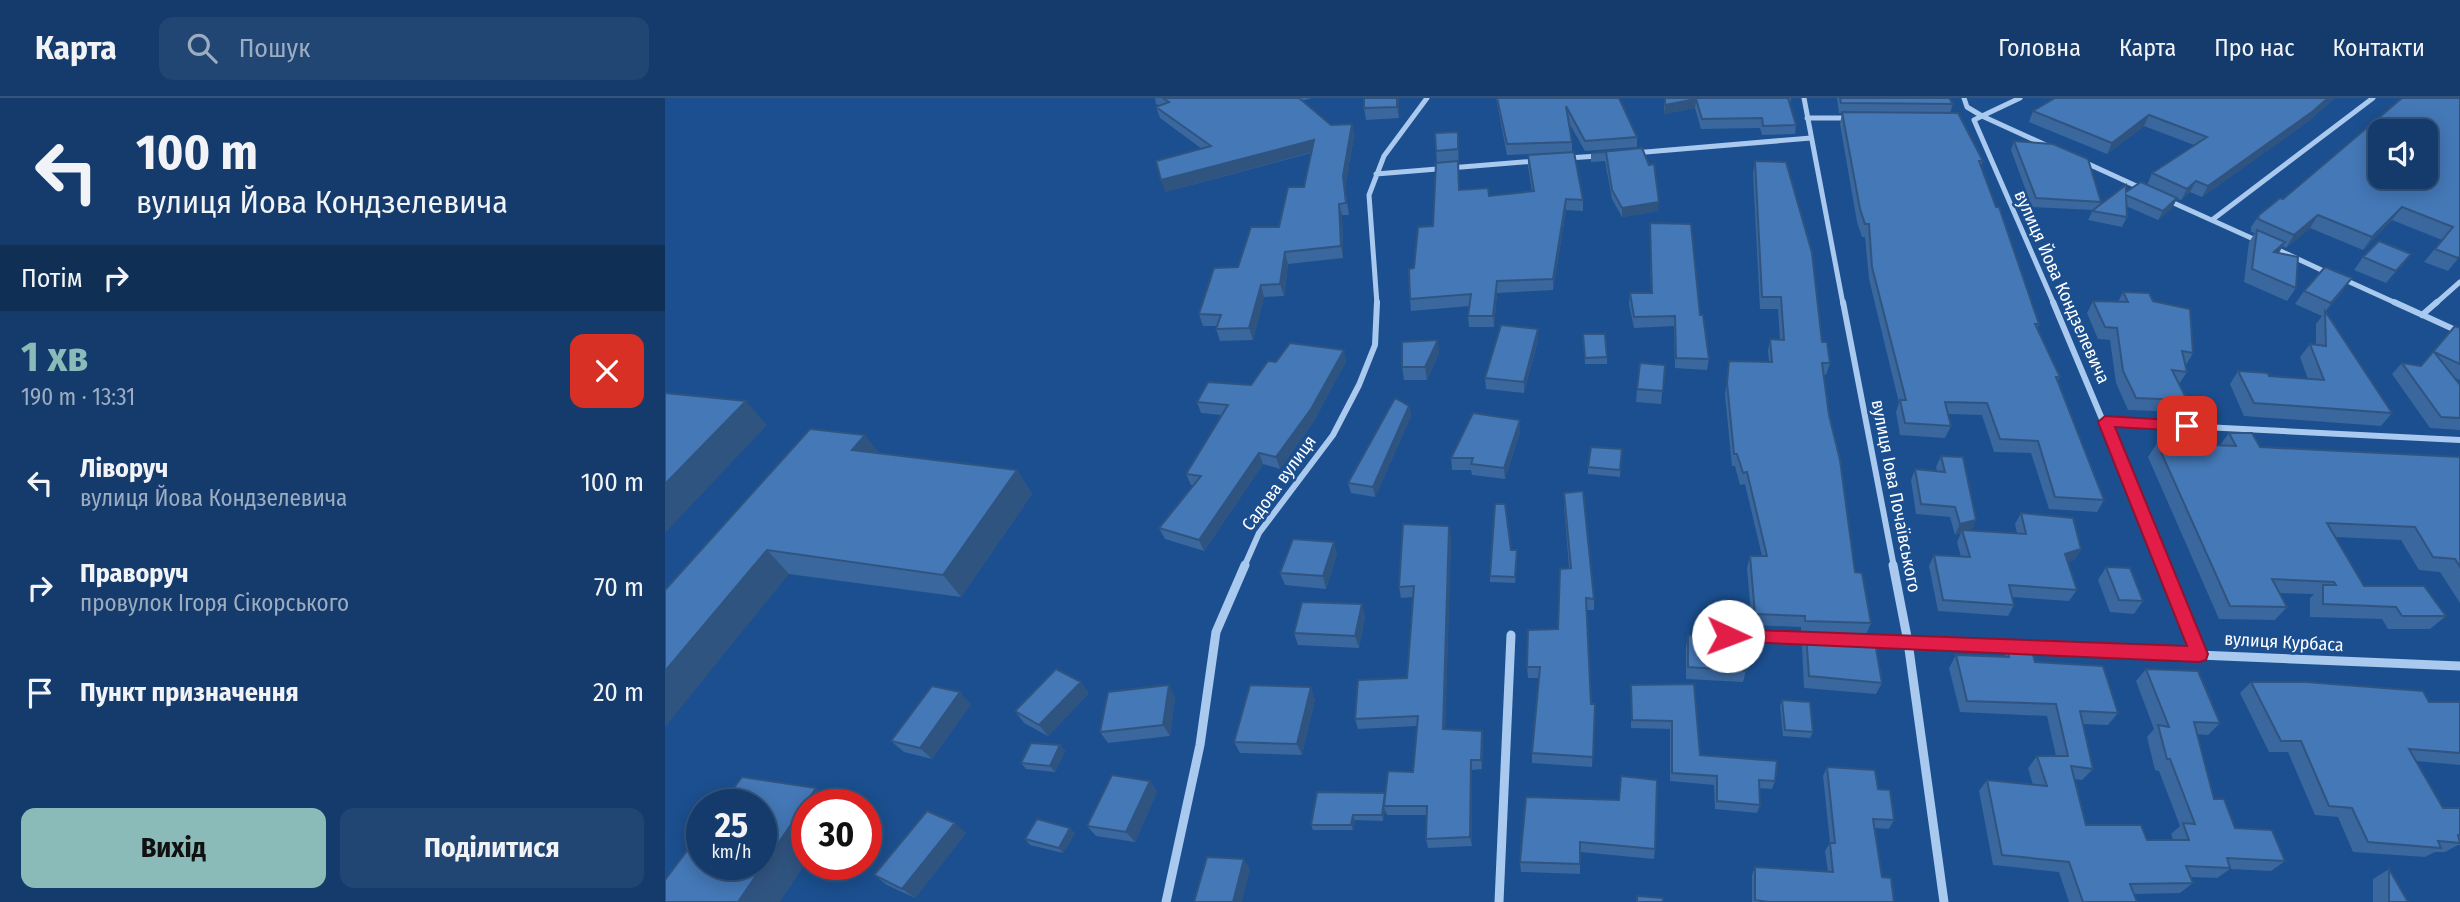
<!DOCTYPE html>
<html lang="uk">
<head>
<meta charset="utf-8">
<style>
  body { margin:0; font-family:"Fira Sans Condensed",sans-serif; background:#214673; color:#f1f3f6; height:100vh; display:flex; flex-direction:column; font-size:26px; white-space:nowrap }
  * { box-sizing:border-box; margin:0 }
  p { font-size:23px; color:#9dadc1 }
  .icon { flex:none; width:38px; height:38px; fill:none; stroke:currentColor; stroke-width:2; stroke-linecap:round; stroke-linejoin:round }
  .map { position:relative; flex:1; overflow:hidden }
  .side { display:flex; flex-direction:column; background:#143b6b; width:665px }
  .side>* { flex:none }
  .top-card { background:#143b6b; color:#f1f3f6; overflow:hidden }
  .fabs { position:absolute; left:1703px; top:21px; display:grid; gap:14px }
  .fabs a { display:grid; place-items:center; width:70px; height:70px; border-radius:14px; background:#143b6b; box-shadow:0 4px 18px #0003,0 0 0 2px #33557e; font-size:35px }
  .speed { position:absolute; left:21px; top:691px; display:flex; gap:14px; font-size:35px; font-weight:700; text-align:center }
  .speed>* { display:grid; place-content:center; width:91px; height:91px; border-radius:50%; background:#143b6b; box-shadow:0 4px 18px #0003,0 0 0 2px #33557e; line-height:1 }
  .speed small { font-size:18px; font-weight:400 }
  .speed .limit { border:10px solid #d22; background:#fff; color:#111 }
  .pin { position:absolute; display:grid; place-items:center; width:60px; height:60px; color:#fff; margin:-30px; border-radius:14px; box-shadow:0 4px 10px #0006 }
  .me { position:absolute; width:77px; margin:-38px; rotate:92deg; stroke-linejoin:round; filter:drop-shadow(0 0 5px #0008) }
  .turn { display:flex; align-items:center; gap:24px; height:147px; padding:0 21px; font-size:32px }
  .turn .icon { width:91px; height:91px; stroke-width:2.5 }
  .turn b { display:block; font-size:49px; line-height:60px }
  .then { display:flex; align-items:center; height:66px; padding:0 21px; background:#0003; gap:14px; font-size:26px }
  .round { display:grid; place-items:center; flex:none; width:74px; height:74px; border-radius:14px; background:#214673 }
  .summary { display:flex; align-items:center; justify-content:space-between; height:119px; padding:0 21px }
  h1 { font-size:42px; font-weight:700; line-height:52px; color:#8bbbb9 }
  .action { display:flex; gap:14px; margin-top:auto; padding:14px 21px }
  .action a { flex:1; height:80px; border-radius:14px; background:#8bbbb9; color:#111; font-size:28px; font-weight:700; line-height:80px; text-align:center }
  .action a+a { background:#214673; color:#f1f3f6 }
  ul { padding:0; list-style:none }
  li { display:flex; align-items:center; gap:21px; height:105px; padding:0 21px }
  li div { flex:1 }
  li b { display:block; font-size:26px }
  li em { font-style:normal }
  header { display:flex; align-items:center; gap:42px; box-sizing:border-box; height:98px; padding:0 35px; background:#143b6b; border-bottom:2px solid #33557e }
  header strong { font-size:33px }
  nav { display:flex; gap:38px; margin-inline-start:auto; font-size:24px }
  .search { width:490px; height:63px; background:#214673; display:flex; align-items:center; gap:18px; box-sizing:border-box; padding:0 24px; border-radius:14px; color:#9dadc1; font-size:26px }
  main { display:flex; flex:1; min-height:0 }
  .map>svg:first-child { display:block }
  .lines { fill:none; stroke-linecap:round; stroke-linejoin:round }
  .street-far2 { stroke:#a9c9ee; stroke-width:5 }
  .street-far1 { stroke:#a9c9ee; stroke-width:6 }
  .street { stroke:#a9c9ee; stroke-width:9 }
  .wall { fill:#3a679d }
  .shaded-wall { fill:#305480 }
  .building { fill:#4478b7; stroke:#305480; stroke-width:2; fill-rule:evenodd }
  .route { fill:#e11d48; stroke:#92132f; stroke-width:2 }
  .labels { text-anchor:middle; stroke-width:5; stroke-linejoin:round; paint-order:stroke }
  .street-label { font-size:18px; fill:#fff; stroke:#1b4f8f }
</style>
</head>
<body>
<header>
<strong>Карта</strong>
<div class="search"><svg class="icon" aria-label="search" viewBox="0 0 24 24"><circle cx="10" cy="10" r="6"/><path d="M15 15l6 6"/></svg>Пошук</div>
<nav><a>Головна</a><a>Карта</a><a>Про нас</a><a>Контакти</a></nav>
</header>
<main>
<section class="side">
<div class="top-card">
<div class="turn"><svg class="icon" aria-label="left" viewBox="0 0 24 24"><path d="M17 20v-9H6M10 6l-5 5 5 5"/></svg><div><b>100 m</b>вулиця Йова Кондзелевича</div></div>
<div class="then">Потім<svg class="icon" aria-label="right" viewBox="0 0 24 24"><path d="M7 20v-9h11M14 6l5 5-5 5"/></svg></div>
</div>
<div class="summary"><div><h1>1 хв</h1><p>190 m · 13:31</p></div><a class="round" style="background:#d93025;color:#fff"><svg class="icon" aria-label="close" viewBox="0 0 24 24"><path d="M6 6l12 12M18 6L6 18"/></svg></a></div>
<ul>
<li><svg class="icon" aria-label="left" viewBox="0 0 24 24"><path d="M17 20v-9H6M10 6l-5 5 5 5"/></svg><div><b>Ліворуч</b><p>вулиця Йова Кондзелевича</p></div><em>100 m</em></li>
<li><svg class="icon" aria-label="right" viewBox="0 0 24 24"><path d="M7 20v-9h11M14 6l5 5-5 5"/></svg><div><b>Праворуч</b><p>провулок Ігоря Сікорського</p></div><em>70 m</em></li>
<li><svg class="icon" aria-label="arrive" viewBox="0 0 24 24"><path d="M6 21V4h12l-3 4 3 4H6"/></svg><div><b>Пункт призначення</b></div><em>20 m</em></li>
</ul>
<div class="action"><a>Вихід</a><a>Поділитися</a></div>
</section>
<div class="map">
<svg width="1795" height="804" viewBox="0 0 1795 804">
  <rect width="100%" height="100%" fill="#1b4f8f"/>
  <g class="lines">
    <!-- street-far2 -->
    <path class="street-far2" d="M1139 0 1178 206
      M1299 0 1302 9 1317 18 1309 22 1389 206
      M1355 0 1317 18 1383 48
      M1142 20H1186
      M969 55 1146 40
      M903 60 933 58
      M1419 64 1478 91
      M711 76 870 63
      M1502 102 1593 143
      M1547 122 1708 0
      M1607 149 1663 175
      M1678 181 1733 206
      M712 206 704 97 719 58 762 0
      M1770 206 1795 184"/>
    <!-- street-far1 -->
    <path class="street-far1" d="M1178 204 1229 469
      M1388 204 1499 469
      M1729 204 1795 234
      M1757 217 1772 204
      M1440 324 1795 342
      M579 469 594 435 668 337 694 287 710 247 712 204"/>
    <!-- street -->
    <path class="street" d="M1228 467 1243 544 1279 804
      M1498 467 1534 556
      M1063 538 1147 541
      M1201 543 1795 568
      M501 804 535 647 551 534 580 467
      M834 804 846 537"/>
  </g>
  <!-- wall -->
  <path class="wall" d="M490 0H647L637 3 666 27 687 26 689 38 680 90 684 117H677L678 160 623 166 619 198 599 199 588 242 555 243 551 231 552 228H538L534 216 573 169 614 129 639 89 646 55 500 94 537 51 495 20 491 9 494 7 491 6Z
    M734 0V20L701 22 699 10Z
    M831 0H954L972 39V49L920 53 903 23 907 44V54L918 102V113L901 112 888 192 832 195 829 229H804L803 218 805 208 746 213 745 201 749 170 768 128 772 65 771 53 793 34 794 92 824 98 867 93 863 69V57L892 55 842 57Z
    M999 0H1126L1125 6 1131 27 1130 36 1097 37 1095 30 1036 31 1030 10 999 16Z
    M1172 0H1284L1288 6 1285 15 1318 63 1316 68 1374 226 1372 231 1395 279 1393 282 1439 402 1432 414 1384 411 1366 355 1329 354 1317 317 1283 316 1286 328 1280 340 1235 337 1231 314 1234 305 1204 181 1200 139H1197L1192 124 1175 26 1177 15H1174Z
    M1390 0H1670L1641 25 1537 99 1525 94 1516 102 1512 101 1507 110 1493 122 1461 108 1462 119 1457 129 1423 122 1428 112 1367 109 1346 52 1349 43 1436 104 1435 107 1461 94 1482 87 1487 75 1529 47 1479 28 1442 56 1364 24 1368 13Z
    M1795 0V158L1783 173 1759 164 1777 142 1727 122 1698 152 1645 130 1621 150 1618 148 1614 155 1631 190 1622 203 1579 184 1584 144 1590 135 1586 134V129L1594 117 1618 101Z
    M977 50 993 113 957 119 947 101 940 63 926 64V55Z
    M1090 63 1165 265 1161 277H1158L1164 317 1190 474 1206 525 1201 537 1136 534V529L1087 527 1082 470 1085 458H1097L1080 386 1075 387 1070 368H1067L1060 297 1064 263 1104 264 1103 253 1105 241 1115 242 1113 211H1095L1088 75Z
    M985 125 1035 217 1044 261 1042 272 1010 270 1009 228 969 230 964 206 965 195H986L985 136Z
    M1746 156 1721 185 1689 172 1698 159Z
    M1639 193H1678L1661 213 1727 315 1716 328 1579 318 1565 286 1573 273 1604 278 1643 281 1635 259 1645 246H1651V226L1657 218 1630 206Z
    M1458 194 1488 203 1528 255 1521 267 1522 274 1514 286 1522 302 1514 314 1463 312 1451 285 1445 242 1433 241 1422 215 1428 203 1453 204Z
    M1795 230V281L1794 282 1789 279 1795 287V332L1765 330 1727 276 1737 265 1756 268Z
    M918 236 942 259V266H920Z
    M873 242 859 295 821 291 820 280Z
    M774 255 762 282H739L737 269Z
    M681 263 649 323 615 371 598 366 539 453 500 441 494 430 528 387H526L521 376 556 317 536 315 532 304 586 287 611 264Z
    M1000 267 996 306 971 304 972 291Z
    M744 308 746 318 710 399 686 395 683 385Z
    M855 334 840 381 807 377 806 372H787L786 360Z
    M1564 335 1595 349 1795 359V505L1775 474 1754 472 1736 442 1670 439 1699 488 1781 518 1765 531H1723L1717 521 1645 519V500L1649 496 1614 495 1622 509 1610 522 1554 521 1483 359 1492 345 1555 347Z
    M957 351 955 379 923 376V369Z
    M214 355 352 372 367 396 296 499 124 476 0 492Z
    M1276 358 1311 422 1306 433 1352 435 1350 426 1356 415 1416 451 1409 462 1403 464 1412 492 1404 503 1347 499 1349 507 1343 518 1273 513 1264 468 1269 457 1296 459 1292 444 1296 435 1290 437 1285 419 1251 416 1246 382 1250 371 1272 373 1271 369Z
    M899 395 929 501V512H922L926 606H930L927 669 867 665V655L874 580H863L862 569 893 531 904 470 899 407Z
    M786 439 780 631 817 633 818 643 817 671 807 672V748L763 750 761 741 762 717H722L720 712 718 723 690 722 688 732H648L646 727 720 695 748 674 752 628 693 631 690 621 742 580 748 499 736 500 734 489Z
    M846 452 852 459 850 485 825 484V478Z
    M672 456 661 491 620 487 615 475Z
    M1441 469 1478 503 1469 516 1445 514 1433 482Z
    M700 518 694 550 633 547 629 535Z
    M1141 536 1217 585 1211 596 1139 590 1137 548Z
    M1023 537 1081 573 1078 584 1021 581V549Z
    M1343 553 1370 564 1453 615 1443 627 1418 626 1428 671 1417 682 1409 681 1421 727 1482 742H1508L1506 736 1515 728 1494 673 1490 672 1482 639 1489 631 1471 583 1481 571 1555 625 1543 637 1532 636 1549 701 1570 730 1620 763 1606 773 1565 771 1552 780 1525 779 1528 785 1515 795 1469 796 1472 804H1404L1394 774 1328 767 1314 693 1322 682 1368 687 1363 670 1372 658H1391L1382 618 1295 614 1284 570 1291 557 1339 559Z
    M1586 584 1764 604H1795V667L1751 663 1778 710H1795V747H1793L1780 754H1770L1760 759 1688 754 1673 719 1650 717 1623 654H1604L1575 595Z
    M1029 586 1035 657 1110 683 1107 691 1094 690 1095 707 1092 715 1050 711 1049 687 1005 683V631L966 630V587Z
    M424 595 383 638 359 625 350 613Z
    M510 599 505 638 443 645 435 634Z
    M650 601 637 657 575 655 569 644Z
    M1117 602 1148 634 1145 640 1118 638 1115 608Z
    M306 606 267 661 239 654 226 643Z
    M395 647 400 653 390 674 361 671 356 665Z
    M1162 669 1213 691 1229 722 1224 731 1210 730 1217 779 1229 804H1087V777L1090 769 1163 774 1160 753 1165 745 1158 678Z
    M485 683 492 694 470 744 431 738 422 728Z
    M861 699 990 751 989 761 915 754V776L856 774 855 764Z
    M301 735 250 800 222 787 209 777Z
    M410 735 398 755 365 747 360 741Z
    M1724 771 1743 804H1708V781Z"/>
  <!-- shaded-wall -->
  <path class="shaded-wall" d="M732 0H734V20L732 9Z
    M1663 0H1670L1641 25 1537 99 1543 88Z
    M1031 1 1030 10 999 16 1000 7Z
    M1484 17 1479 28 1442 56 1447 45Z
    M687 26 689 38 680 90 684 117 678 78Z
    M649 42 651 53 500 94 496 82Z
    M1531 83 1525 94 1516 102 1522 91Z
    M1512 100 1507 110 1493 122 1498 113Z
    M901 101V112L888 192V181Z
    M994 104 993 113 957 119V110Z
    M674 106 677 117 678 160 676 148Z
    M1737 109 1727 122 1698 152 1707 139Z
    M1653 117 1645 130 1621 150 1629 137Z
    M1620 144 1612 157 1609 154Z
    M620 154 623 166 619 198 615 186Z
    M1746 156 1736 169 1721 185 1731 173Z
    M1687 180 1678 193 1660 214 1666 205Z
    M832 183V195L829 229 828 218Z
    M596 187 599 199 588 242 584 230Z
    M873 231V242L859 295V284Z
    M773 242 774 255 762 282 760 269Z
    M679 252 681 263 649 323 615 371 611 359Z
    M81 303 102 327 0 435V386Z
    M744 308 746 318 710 399 708 389Z
    M855 322V334L840 381 839 370Z
    M200 337 218 360 187 352Z
    M594 355 598 366 539 453 534 442Z
    M352 372 367 396 296 499 278 477Z
    M1311 422 1306 433 1297 432 1296 435 1290 437 1295 426Z
    M784 428 786 439 780 641 778 631Z
    M669 444 672 456 661 491 658 478Z
    M1416 451 1409 462 1393 467 1400 456Z
    M102 452 124 476 0 629V573Z
    M697 506 700 518 694 550 690 538Z
    M416 584 424 595 383 638 374 627Z
    M504 587 510 599 505 638 498 627Z
    M646 589 650 601 637 657 632 646Z
    M295 594 306 606 267 661 255 650Z
    M817 633 818 643 817 671 816 662Z
    M395 647 400 653 390 674 385 668Z
    M806 662 807 672V748L805 739Z
    M485 683 492 694 470 744 461 734Z
    M151 690 173 707H142V763L115 804H73Z
    M720 695 719 708 720 712 718 723 717 717Z
    M688 717 690 722 688 732 686 727Z
    M290 725 301 735 250 800 237 791Z
    M405 730 410 735 398 755 394 750Z
    M579 761 585 771 577 804H568Z"/>
  <!-- building -->
  <path class="building" d="M498 0H634L666 27 687 26 678 78 681 105 674 106 676 148 620 154 615 186 596 187 584 230 551 231 556 217 534 216 549 170 573 169 586 129H614L623 89H639L649 42 496 82 491 63 546 48 491 9 504 4Z
    M699 0H732V9L699 10Z
    M832 0H954L972 39 920 43 901 8 907 44 842 46Z
    M1000 0H1123L1131 27 1098 28 1097 20 1037 21 1031 1 1000 7Z
    M1175 0H1284L1288 6 1176 5Z
    M1390 0H1663L1647 14 1543 88 1531 83 1522 91 1487 75 1542 39 1484 17 1447 45 1368 13Z
    M1737 0H1795V158L1793 160 1770 151 1788 129 1737 109 1707 139 1653 117 1629 137 1593 121 1594 117 1615 100 1618 101ZM1715 33H1760V79H1715Z
    M1177 14 1293 15 1318 63H1314L1331 109H1334L1374 226H1370L1395 279H1391L1439 402 1390 399 1373 343 1335 341 1322 305 1280 304 1286 328 1240 325 1235 302H1241L1207 169 1204 126H1200L1195 111Z
    M793 34V51L771 53 770 35Z
    M1349 43 1388 46 1423 61 1436 104 1371 100Z
    M977 50 984 67 989 66 994 104 957 110 947 92 941 54 926 55Z
    M909 54 918 102 901 101 888 181 832 183 828 218H803L806 196 745 201 744 171 749 170 753 129 768 128 771 65 793 63 794 92 823 90 824 98 869 93 863 57Z
    M1090 63 1121 64 1147 155 1157 244H1162L1165 265H1157L1164 317 1175 362 1190 474 1197 475 1206 525 1140 523V518L1090 516 1085 458H1102L1082 374 1078 375 1072 356H1069L1062 285 1064 263 1107 264 1105 241 1119 242 1116 199H1097Z
    M1476 84 1512 100 1498 113 1461 97 1462 119 1427 113 1461 87V94Z
    M985 125 1026 126 1035 217H1038L1044 261 1011 260 1010 218 969 219 965 195H987Z
    M1592 132 1620 144 1609 154 1633 159 1631 190 1587 171Z
    M1714 143 1746 156 1731 173 1698 159Z
    M1660 169 1687 180 1666 205 1639 193Z
    M1458 194 1484 195 1488 203 1525 211 1528 255 1517 253 1522 274 1507 272 1522 302 1471 300 1458 273 1452 230 1440 229 1428 203 1463 204Z
    M1660 213 1727 315 1589 305 1573 273 1603 275 1604 278 1659 282 1645 246 1661 248Z
    M836 227 873 231 859 284 820 280Z
    M1790 228 1795 230V266L1769 254 1795 287V320L1776 319 1737 265 1756 268Z
    M918 236H940L942 259 920 260Z
    M773 242 760 269H737V244Z
    M625 245 679 252 646 311 611 359 594 355 534 442 494 430 536 378 521 376 563 307 532 304 543 284 586 287 603 263 611 264Z
    M975 265 1000 267 998 293 972 291Z
    M0 295 81 303 0 386Z
    M730 300 744 308 708 389 683 385Z
    M808 315 855 322 839 370 806 366 808 360H786Z
    M145 331 200 337 187 352 352 372 278 477 102 452 0 573V492Z
    M1564 335H1587L1595 349 1795 359V469L1790 461 1768 459 1750 429 1662 425 1699 488H1759L1781 518H1737L1731 509 1658 506V487H1671L1669 484 1607 481 1622 509 1565 508 1492 345 1571 348Z
    M926 349 957 351 955 372 923 369Z
    M1276 358 1298 359 1311 422 1295 426 1290 409 1256 406 1250 371 1280 374Z
    M918 393 929 501 921 500 926 606H930L928 659 867 655 875 569H862L863 532 893 531 895 471 906 470 899 395Z
    M830 406H840L846 452H852L850 479 825 478Z
    M1356 415 1408 420 1416 451 1400 456 1412 492 1344 487 1349 507 1278 502 1269 457 1305 459 1297 432 1361 436Z
    M738 426 784 428 778 631 817 633 816 662H806L805 739 761 741 762 708H719L723 673 748 674 753 618 690 621 693 582 742 580 749 488 734 489Z
    M628 441 669 444 658 478 615 475Z
    M1441 469 1465 470 1478 503 1454 502Z
    M637 504 697 506 690 538 629 535Z
    M1141 536 1209 539 1217 585 1144 578Z
    M1023 537 1079 541 1081 573 1023 569Z
    M1343 553 1367 554 1370 564 1438 568 1453 615 1415 613 1428 671 1406 668 1421 727H1476L1482 742H1524L1518 725 1530 726 1505 661H1502L1493 627 1504 629 1481 571 1533 573 1555 625 1529 624 1549 701H1559L1570 730 1607 732 1620 763 1562 760 1565 770 1521 768 1528 785 1465 786 1472 804H1418L1404 764 1337 757 1322 682 1382 688 1372 658H1403L1391 606 1302 603 1291 557 1344 559Z
    M391 571 416 584 374 627 350 613Z
    M1586 584H1641L1758 593 1764 604H1795V655L1744 651 1778 710H1795V737H1793L1795 745 1773 743 1776 750 1703 744 1687 710 1664 708 1636 643H1616Z
    M1029 586 1035 657 1112 663 1110 683 1094 682 1095 707 1052 703V678L1007 675V623L967 622 966 587Z
    M504 587 498 627 435 634 443 594Z
    M585 587 646 589 632 646 569 644Z
    M267 588 295 594 255 650 226 643Z
    M1117 602 1145 604 1148 634 1120 632Z
    M366 645 395 647 385 668 356 665Z
    M1162 669 1210 672 1213 691 1225 692 1229 722 1208 721 1217 779 1226 780 1229 804H1104L1090 802V769L1168 774 1165 745H1170Z
    M447 677 485 683 461 734 422 728Z
    M956 678 992 682 990 751 915 744V766L855 764 861 699 954 702Z
    M77 679 151 690 73 804H0V782L37 733V766H96V707H56Z
    M652 694 720 695 717 717H688L686 727H646Z
    M262 713 290 725 237 791 209 777Z
    M372 721 405 730 394 750 360 741Z
    M542 759 579 761 568 804H529Z
    M1724 771 1743 804H1724Z
    M972 798 998 800V804H972Z"/>
  <!-- route -->
  <path class="route" d="M1440 318 1522 323 1530 328 1522 333 1450 329 1543 556 1541 562 1534 564 1057 543 1054 538 1057 533 1063 531 1522 548 1433 324Z"/>
  <g class="labels">
    <!-- street labels -->
    <g class="street-label">
      <text transform="translate(1397 189) rotate(66)" y="6">вулиця Йова Кондзелевича</text>
      <text transform="translate(614 385) rotate(-54)" y="6">Садова вулиця</text>
      <text transform="translate(1231 398) rotate(79)" y="6">вулиця Іова Почаївського</text>
      <text transform="translate(1619 544) rotate(3)" y="6">вулиця Курбаса</text>
    </g>
  </g>
</svg>
<div class="fabs">
<a><svg class="icon" aria-label="sound" viewBox="0 0 24 24"><path d="M4 9h4l5-4v14l-5-4H4zM17 9q2 3 0 6"/></svg></a>
</div>
<div class="speed"><div>25<small>km/h</small></div><div class="limit">30</div></div>
<div class="pin" style="left:1522px;top:328px;background:#d93025"><svg class="icon" aria-label="arrive" viewBox="0 0 24 24"><path d="M6 21V4h12l-3 4 3 4H6"/></svg></div>
<svg class="me" style="left:1063px;top:538px" viewBox="-20 -20 40 40"><circle r="19" fill="#fff"/><path d="M0-13L10 11 0 6-10 11z" fill="#e11d48"/></svg>
</div>
</main>
</body>
</html>
